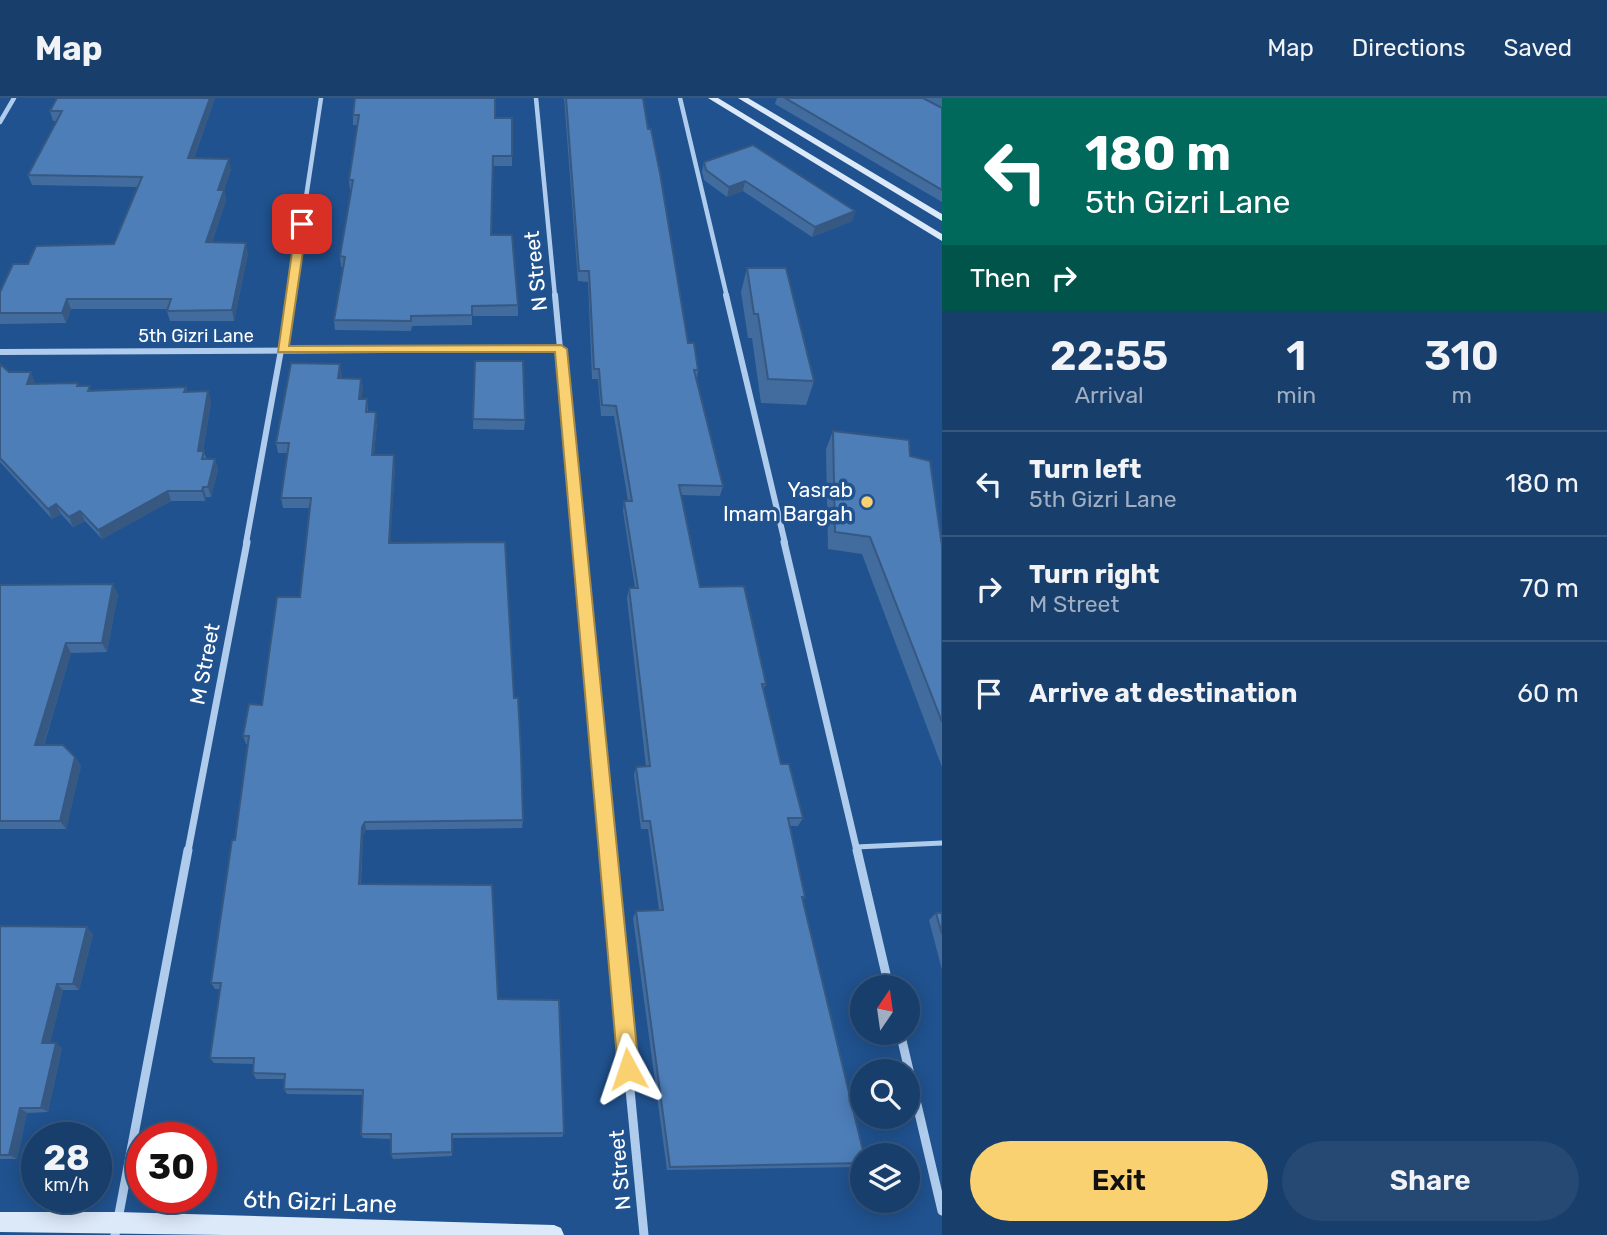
<!DOCTYPE html>
<html lang="en">
<head>
<meta charset="utf-8">
<style>
  body { margin:0; font-family:Rubik,sans-serif; background:#254973; color:#f1f3f6; height:100vh; display:flex; flex-direction:column; font-size:26px; white-space:nowrap }
  * { box-sizing:border-box; margin:0 }
  p { font-size:23px; color:#9faec1 }
  .icon { flex:none; width:38px; height:38px; fill:none; stroke:currentColor; stroke-width:2; stroke-linecap:round; stroke-linejoin:round }
  .map { position:relative; flex:1; overflow:hidden }
  .sheet { display:flex; flex-direction:column; background:#183e6b; width:665px }
  .sheet>* { flex:none }
  .hud { background:#00695c; color:#fff; overflow:hidden }
  .needle { width:46px; rotate:13deg }
  .fabs { position:absolute; left:850px; top:877px; display:grid; gap:14px }
  .fabs a { display:grid; place-items:center; width:70px; height:70px; border-radius:50%; background:#183e6b; box-shadow:0 4px 18px #0003,0 0 0 2px #36577e; font-size:35px }
  .speed { position:absolute; left:21px; top:1024px; display:flex; gap:14px; font-size:35px; font-weight:700; text-align:center }
  .speed>* { display:grid; place-content:center; width:91px; height:91px; border-radius:50%; background:#183e6b; box-shadow:0 4px 18px #0003,0 0 0 2px #36577e; line-height:1 }
  .speed small { font-size:18px; font-weight:400 }
  .speed .limit { border:10px solid #d22; background:#fff; color:#111 }
  .pin { position:absolute; display:grid; place-items:center; width:60px; height:60px; color:#fff; margin:-30px; border-radius:14px; box-shadow:0 4px 10px #0006 }
  .me { position:absolute; width:77px; margin:-38px; rotate:355deg; stroke-linejoin:round; filter:drop-shadow(0 0 5px #0008) }
  .turn { display:flex; align-items:center; gap:24px; height:147px; padding:0 28px; font-size:32px }
  .turn .icon { width:91px; height:91px; stroke-width:2.5 }
  .turn b { display:block; font-size:49px; line-height:60px }
  .then { display:flex; align-items:center; height:66px; padding:0 28px; background:#0003; gap:14px; font-size:26px }
  .eta { display:flex; justify-content:space-evenly; align-items:center; height:119px; text-align:center }
  .eta b { font-size:42px; font-weight:600; line-height:49px }
  .action { display:flex; gap:14px; margin-top:auto; padding:14px 28px }
  .action a { flex:1; height:80px; border-radius:42px; background:#fad171; color:#111; font-size:28px; font-weight:600; line-height:80px; text-align:center }
  .action a+a { background:#254973; color:#f1f3f6 }
  ul { padding:0; list-style:none }
  li { display:flex; align-items:center; gap:21px; height:105px; padding:0 28px; border-top:2px solid #36577e }
  li div { flex:1 }
  li b { display:block; font-size:26px }
  li em { font-style:normal }
  header { display:flex; align-items:center; gap:42px; box-sizing:border-box; height:98px; padding:0 35px; background:#183e6b; border-bottom:2px solid #36577e }
  header strong { font-size:33px }
  nav { display:flex; gap:38px; margin-inline-start:auto; font-size:24px }
  main { display:flex; flex:1; min-height:0 }
  .map>svg:first-child { display:block }
  .lines { fill:none; stroke-linecap:round; stroke-linejoin:round }
  .lane { stroke:#b0cced; stroke-width:5 }
  .street-far3 { stroke:#b0cced; stroke-width:4.5 }
  .street-far2 { stroke:#b0cced; stroke-width:6 }
  .street-far1 { stroke:#b0cced; stroke-width:7 }
  .street { stroke:#b0cced; stroke-width:9 }
  .secondary { fill:#dce9f9; fill-rule:evenodd }
  .wall { fill:#426c9e }
  .shaded-wall { fill:#365881 }
  .building { fill:#4d7eb8; stroke:#365881; stroke-width:2 }
  .route { fill:#fad171; stroke:#a28849; stroke-width:2 }
  .poi-dot { fill:#fad171; stroke:#20528f; stroke-width:2.5 }
  .labels { text-anchor:middle; stroke-width:7; stroke-linejoin:round; paint-order:stroke }
  .far-street-label { font-size:18px; fill:#fff; stroke:#20528f }
  .street-label { font-size:21px; fill:#fff; stroke:#20528f }
  .poi-label { font-size:21px; fill:#fff; stroke:#20528f; text-anchor:end }
  .near-street-label { font-size:24px; fill:#fff; stroke:#20528f }
</style>
</head>
<body>
<header>
<strong>Map</strong>
<nav><a>Map</a><a>Directions</a><a>Saved</a></nav>
</header>
<main>
<div class="map">
<svg width="942" height="1137" viewBox="0 0 942 1137">
  <rect width="100%" height="100%" fill="#20528f"/>
  <g class="lines">
    <!-- lane -->
    <path class="lane" d="M856 749 942 745"/>
    <!-- street-far3 -->
    <path class="street-far3" d="M536 0 555 199
      M680 0 727 199
      M0 24 14 0
      M291 199 321 0"/>
    <!-- street-far2 -->
    <path class="street-far2" d="M555 197 578 445
      M726 197 785 445
      M0 254 561 251
      M246 445 291 197"/>
    <!-- street-far1 -->
    <path class="street-far1" d="M578 444 608 753
      M784 444 857 753
      M188 753 247 444"/>
    <!-- street -->
    <path class="street" d="M607 752 644 1137
      M857 752 889 889
      M900 934 942 1113
      M115 1137 188 752"/>
    <!-- secondary -->
    <path class="secondary" d="M708 0H718L942 136V143Z
      M738 0H748L942 116V123Z
      M0 1114H118L554 1127 561 1130 564 1137H223L0 1134Z"/>
  </g>
  <!-- wall -->
  <path class="wall" d="M57 0H215L194 60 231 71 224 92 226 102 212 144 248 155 234 223H170L167 213 168 211H71L66 225 0 226V194L28 166 114 146 138 89 32 87 28 77 57 23H53L50 13Z
    M564 0H643L688 245 698 272 697 281 723 388 720 398 681 397 700 489 766 586 763 592 781 666 803 720 798 728H790L805 799 803 802 863 1057V1067L859 1069 667 1072 633 820 636 813 659 812 648 731H641L634 677 636 669H646L627 500 629 490H635L623 413 624 403H628L614 318H601L598 281H592L588 184 578 183Z
    M777 0H942V104L775 6Z
    M353 17 495 20 512 58V68H492L491 137 518 207V218H472V227L412 228 411 233 335 232 334 222 343 169H341L340 158 351 92H350L349 82 357 27H353Z
    M704 64 855 113 852 123 812 139 743 93 727 99 704 82 702 74Z
    M747 170 814 283 806 307 761 305 752 240H748L741 194Z
    M475 263 525 322 524 332 473 331Z
    M0 266 9 274 35 284V285H78L79 288 92 292 186 289 187 294 208 293 211 304 203 353 207 361H215L218 372 211 399H206L205 403H171L102 441 85 423 73 429 61 416 52 421 0 364Z
    M342 276 341 280 361 281 363 291 361 301H367L368 314 377 324 374 357 395 367 390 445 514 600 523 722 522 730 366 732 363 737 361 786 498 901 564 1035 562 1039 452 1040V1058L393 1061 391 1056V1041L363 1040 361 1036 363 997 287 996 284 991V981H256L253 975 254 966 214 965 210 960 220 891H215L211 885 235 742 248 646H246L243 638 262 607 300 499 310 410H283L281 400 287 355H278L276 345Z
    M833 333 910 358 942 448V669L862 456 828 451 826 351Z
    M0 487 118 496 107 554 71 555 44 647 75 659 81 668 66 731H0Z
    M936 815H942V872L929 822Z
    M0 828 93 836 79 892H63L50 945 62 950 48 1014 27 1015 17 1061H0Z"/>
  <!-- shaded-wall -->
  <path class="shaded-wall" d="M210 0H215L190 70 188 60Z
    M229 61 231 71 224 92 226 102 208 155 206 144 218 92Z
    M745 83 743 93 727 99 729 89Z
    M855 113 852 123 812 139 815 129Z
    M246 145 248 155 234 223 232 212Z
    M67 201 71 211 66 225 62 215Z
    M340 266 342 276 340 291 338 280Z
    M31 274 35 284 31 296 27 286Z
    M361 281 363 291 360 311 359 301Z
    M208 293 211 304 201 363 198 353Z
    M376 314 377 324 373 367 372 357Z
    M394 357 395 367 390 455 389 445Z
    M215 361 218 372 211 399 208 389Z
    M203 389 206 399 205 403 202 393Z
    M168 393 171 403 102 441 98 432Z
    M56 406 61 416 52 421 48 411Z
    M80 413 85 423 73 429 69 419Z
    M113 486 118 496 107 554 102 545Z
    M66 545 71 555 41 655 35 647Z
    M75 659 81 668 66 731 60 723Z
    M365 724 366 732 363 737 360 793 359 786 362 729Z
    M87 829 93 836 79 892 73 886Z
    M57 886 63 892 49 951 42 945Z
    M56 945 62 950 48 1014 41 1010Z
    M20 1010 27 1015 17 1061 9 1057Z"/>
  <!-- building -->
  <path class="building" d="M57 0H210L188 60 229 61 218 92H224L206 144 246 145 232 212 167 213 171 201H67L62 215H0V194L13 166H28L36 148 114 146 142 79 28 77 62 13H50Z
    M355 0H495V20H512V58H493L491 137H512L518 207 472 208V217L411 218V223L334 222 345 159 340 158 353 82H349L359 17H353Z
    M566 0H643L648 31H651L660 75 688 245H694L698 272H694L723 388 679 387 700 489 744 488 766 586H762L781 666H789L803 720H788L805 799H802L864 1057H863V1065L670 1069 636 813 663 812 650 723H643L636 669 650 668 629 490H638L624 403H632L616 308 602 307 599 271H594L589 173H579Z
    M785 0H923L942 10V92Z
    M753 47 855 113 815 129 745 83 729 89 706 72 704 64Z
    M747 170H786L814 283 768 281 758 216H754Z
    M475 263H523L525 322 473 321Z
    M291 265 340 266 338 280 361 281 359 301H367L366 314H376L372 357H394L389 445 505 444 514 600H518L521 655 523 722 365 724 362 729 359 786 492 787 498 901 559 902 564 1035 452 1036V1054L391 1056V1036H361L363 992 284 991 285 976 253 975 254 960H210L221 885H211L232 742H235L249 638H243L249 606 262 607 277 499H300L311 400H281L289 345H276Z
    M0 266 9 274H31L27 286 78 285 77 288H90L88 293 186 289 184 294 208 293 198 353H204L202 361H215L208 389H203L202 393H168L98 432 80 413 69 419 56 406 48 411 0 360Z
    M833 333 909 342 910 358 930 363 942 448V624L870 439 835 434Z
    M113 486 102 545H66L35 647H63L75 659 60 723H0V487Z
    M936 815H942V836Z
    M0 828 87 829 73 886H57L42 945H56L41 1010H20L9 1057H0Z"/>
  <!-- route -->
  <path class="route" d="M302 123 307 126 289 248 561 247 567 251 639 971 636 978 628 981 621 978 618 971 555 254H278L296 126Z"/>
  <!-- markers -->
  <circle class="poi-dot" cx="867" cy="404" r="7"/>
  <g class="labels">
    <!-- far-street labels -->
    <g class="far-street-label">
      <text x="196" y="244">5th Gizri Lane</text>
    </g>
    <!-- street labels -->
    <g class="street-label">
      <text transform="translate(536 173) rotate(-96)" y="7">N Street</text>
      <text transform="translate(205 566) rotate(-79)" y="7">M Street</text>
      <text transform="translate(620 1072) rotate(-95)" y="7">N Street</text>
    </g>
    <!-- poi labels -->
    <g class="poi-label">
      <text x="853" y="399">Yasrab<tspan x="853" dy="24">Imam Bargah</tspan></text>
    </g>
    <!-- near-street labels -->
    <g class="near-street-label">
      <text transform="translate(320 1104) rotate(2)" y="8">6th Gizri Lane</text>
    </g>
  </g>
</svg>
<div class="fabs">
<a><svg class="needle" viewBox="-14 -14 28 28"><path d="M0-13l5 13h-10z" fill="#e53935"/><path d="M0 13l5-13h-10z" fill="#9faec1"/></svg></a>
<a><svg class="icon" aria-label="search" viewBox="0 0 24 24"><circle cx="10" cy="10" r="6"/><path d="M15 15l6 6"/></svg></a>
<a><svg class="icon" aria-label="layers" viewBox="0 0 24 24"><path d="M12 4l9 5-9 5-9-5zM3 14l9 5 9-5"/></svg></a>
</div>
<div class="speed"><div>28<small>km/h</small></div><div class="limit">30</div></div>
<div class="pin" style="left:302px;top:126px;background:#d93025"><svg class="icon" aria-label="arrive" viewBox="0 0 24 24"><path d="M6 21V4h12l-3 4 3 4H6"/></svg></div>
<svg class="me" style="left:628px;top:971px" viewBox="-20 -20 40 40"><path d="M0-17L14 15 0 8-14 15z" fill="#fad171" stroke="#fff" stroke-width="4"/></svg>
</div>
<section class="sheet">
<div class="hud">
<div class="turn"><svg class="icon" aria-label="left" viewBox="0 0 24 24"><path d="M17 20v-9H6M10 6l-5 5 5 5"/></svg><div><b>180 m</b>5th Gizri Lane</div></div>
<div class="then">Then<svg class="icon" aria-label="right" viewBox="0 0 24 24"><path d="M7 20v-9h11M14 6l5 5-5 5"/></svg></div>
</div>
<div class="eta">
<div><b>22:55</b><p>Arrival</p></div>
<div><b>1</b><p>min</p></div>
<div><b>310</b><p>m</p></div>
</div>
<ul>
<li><svg class="icon" aria-label="left" viewBox="0 0 24 24"><path d="M17 20v-9H6M10 6l-5 5 5 5"/></svg><div><b>Turn left</b><p>5th Gizri Lane</p></div><em>180 m</em></li>
<li><svg class="icon" aria-label="right" viewBox="0 0 24 24"><path d="M7 20v-9h11M14 6l5 5-5 5"/></svg><div><b>Turn right</b><p>M Street</p></div><em>70 m</em></li>
<li><svg class="icon" aria-label="arrive" viewBox="0 0 24 24"><path d="M6 21V4h12l-3 4 3 4H6"/></svg><div><b>Arrive at destination</b></div><em>60 m</em></li>
</ul>
<div class="action"><a>Exit</a><a>Share</a></div>
</section>
</main>
</body>
</html>
